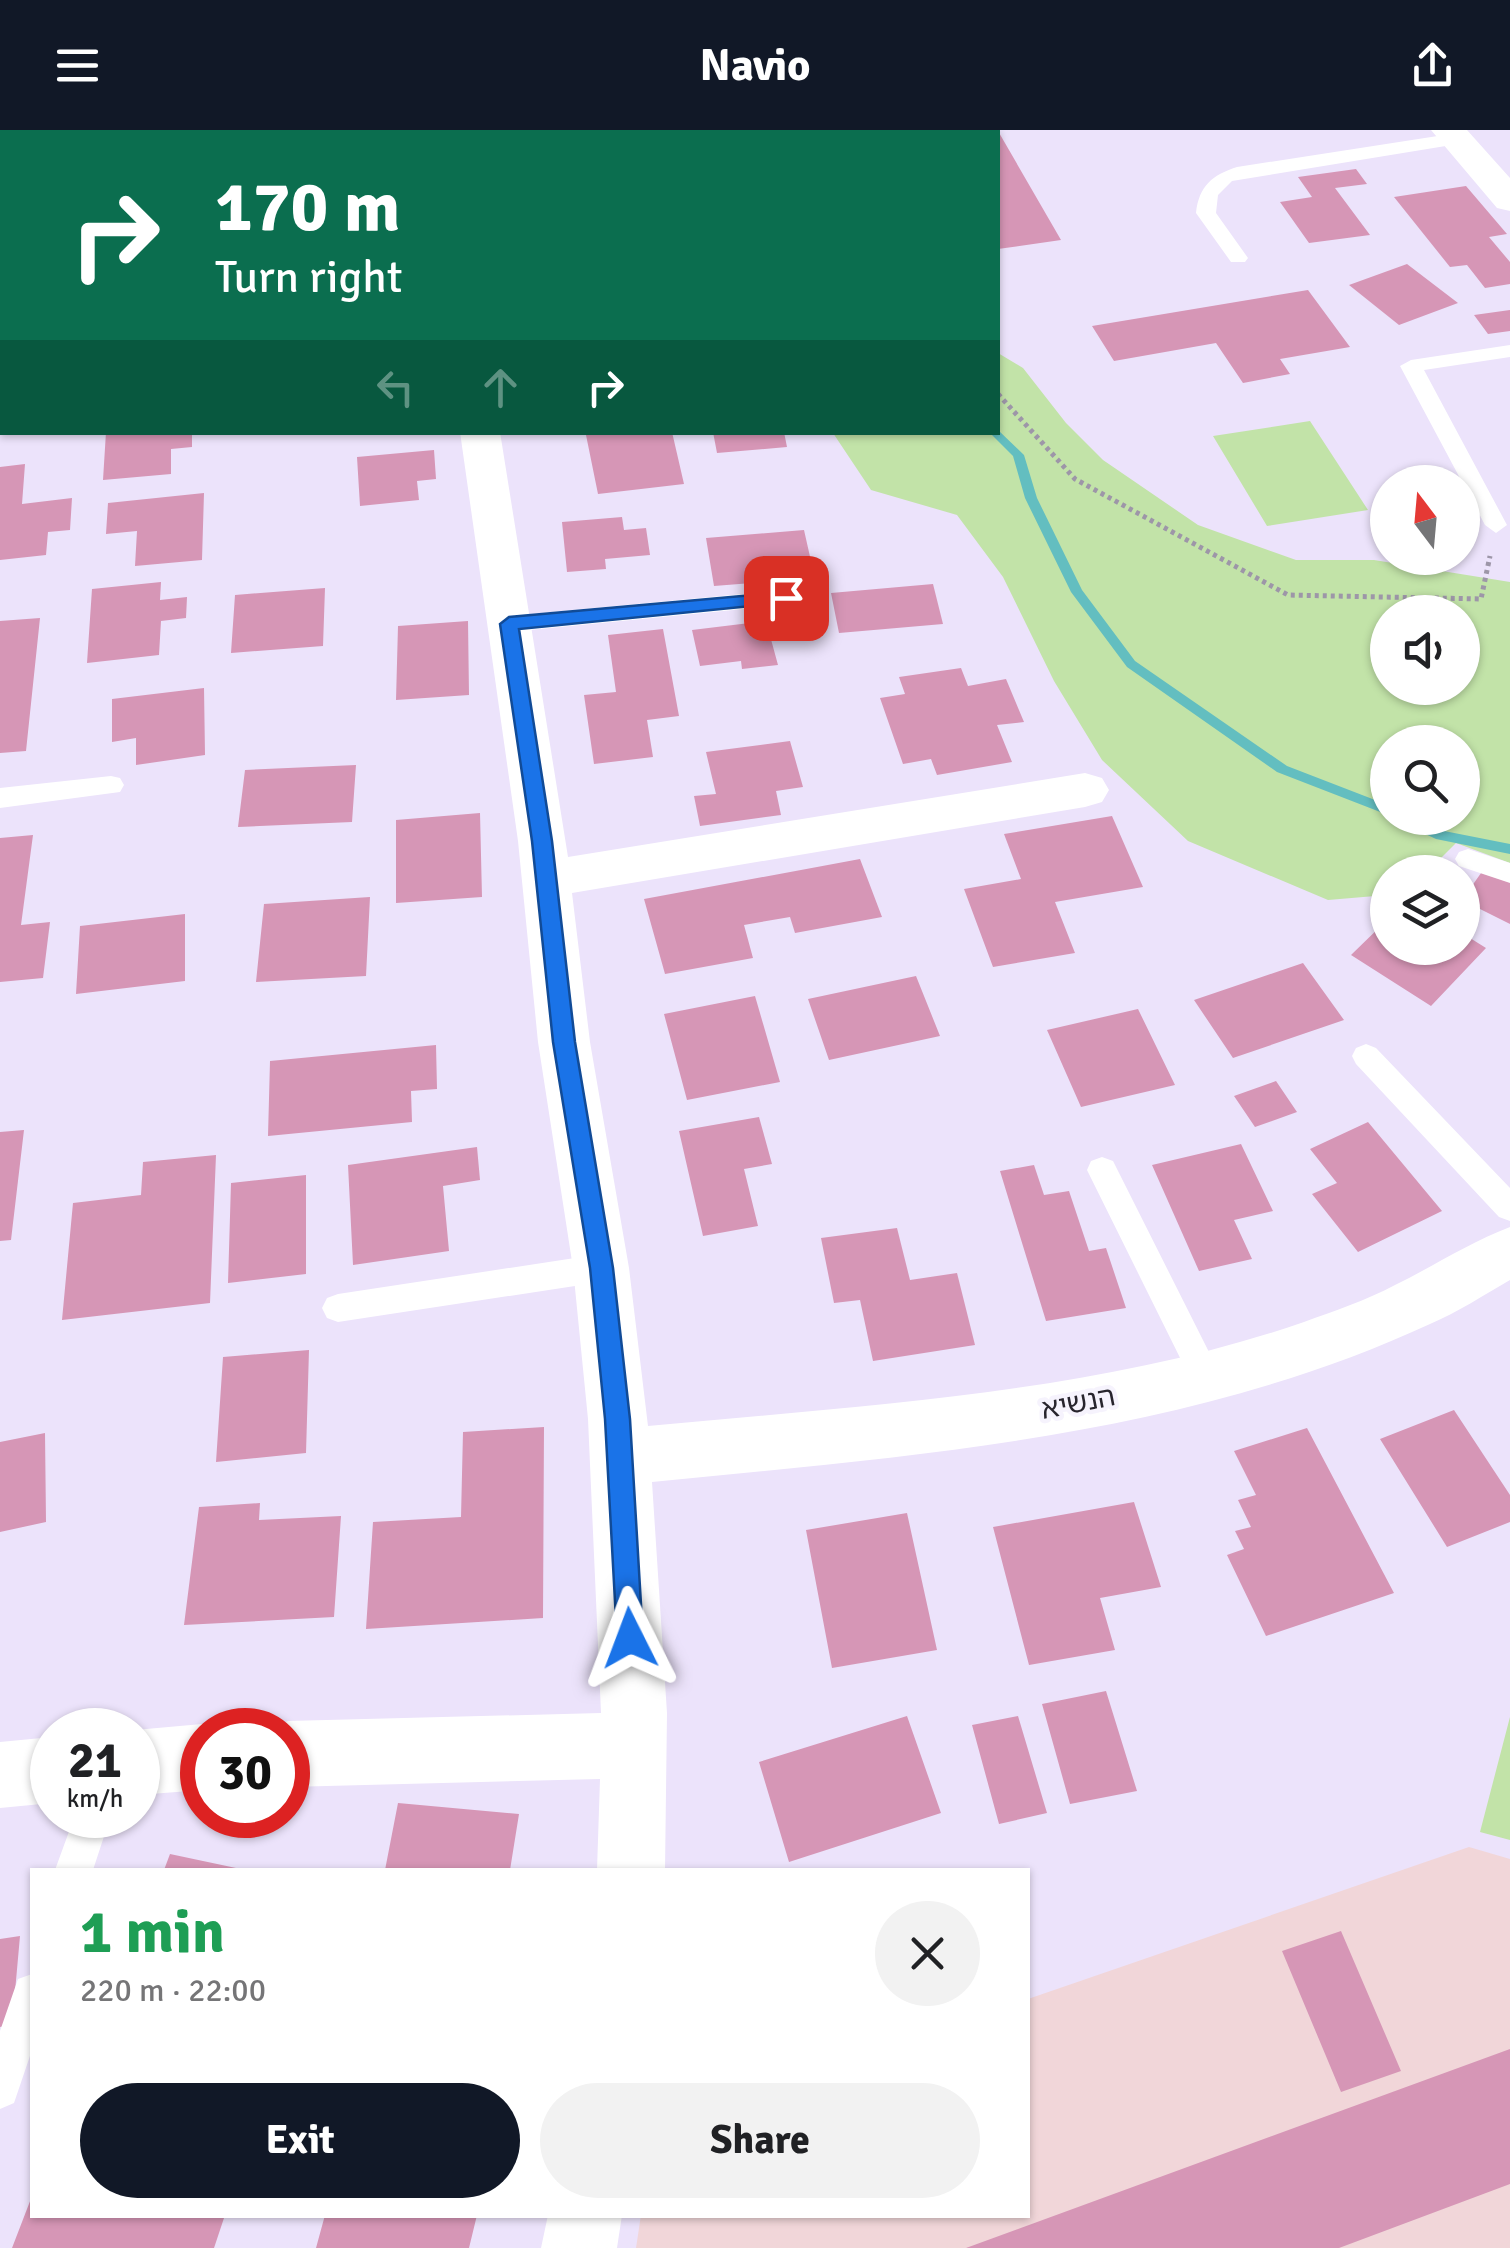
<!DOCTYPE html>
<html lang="en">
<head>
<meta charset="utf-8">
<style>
  body { margin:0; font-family:Signika,"Noto Sans Hebrew",sans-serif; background:#f2f2f2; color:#202124; height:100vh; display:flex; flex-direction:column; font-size:38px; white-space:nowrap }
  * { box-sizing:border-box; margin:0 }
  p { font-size:32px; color:#757577 }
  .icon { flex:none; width:55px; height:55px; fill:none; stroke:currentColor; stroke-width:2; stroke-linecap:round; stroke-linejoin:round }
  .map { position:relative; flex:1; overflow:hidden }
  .details { position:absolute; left:30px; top:1738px; width:1000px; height:350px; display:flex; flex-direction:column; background:#fff; border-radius:0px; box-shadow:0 2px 8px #0004 }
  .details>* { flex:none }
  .top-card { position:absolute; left:0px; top:0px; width:1000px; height:305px; box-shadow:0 2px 8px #0004; background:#0b6e4f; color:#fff; overflow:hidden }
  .needle { width:65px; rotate:344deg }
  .controls { position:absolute; left:1370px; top:335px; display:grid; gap:20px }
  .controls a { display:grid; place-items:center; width:110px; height:110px; border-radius:50%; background:#fff; box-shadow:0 2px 8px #0004; font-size:50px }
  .speed { position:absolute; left:30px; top:1578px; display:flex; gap:20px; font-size:50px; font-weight:700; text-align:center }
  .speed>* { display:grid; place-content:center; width:130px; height:130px; border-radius:50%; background:#fff; box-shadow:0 2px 8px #0004; line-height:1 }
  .speed small { font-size:25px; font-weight:400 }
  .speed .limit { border:15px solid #d22; background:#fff; color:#111 }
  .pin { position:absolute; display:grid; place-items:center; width:85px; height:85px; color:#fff; margin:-42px; border-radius:20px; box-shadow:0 5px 15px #0006 }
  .me { position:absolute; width:110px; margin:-55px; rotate:357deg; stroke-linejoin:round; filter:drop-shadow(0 0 8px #0008) }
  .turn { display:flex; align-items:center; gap:35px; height:210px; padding:0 50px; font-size:45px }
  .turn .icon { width:130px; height:130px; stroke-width:2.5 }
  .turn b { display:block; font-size:70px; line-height:85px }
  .lanes { display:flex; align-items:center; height:95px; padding:0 50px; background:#0003; justify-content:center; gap:50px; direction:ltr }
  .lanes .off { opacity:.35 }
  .round { display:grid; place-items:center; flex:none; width:105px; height:105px; border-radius:52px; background:#f2f2f2 }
  .head { display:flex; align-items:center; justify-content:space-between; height:170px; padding:0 50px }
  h1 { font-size:60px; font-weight:700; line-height:75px; color:#1e9e55 }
  .cta { display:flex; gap:20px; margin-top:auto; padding:20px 50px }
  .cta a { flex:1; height:115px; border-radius:60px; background:#111827; color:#fff; font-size:40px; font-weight:700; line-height:115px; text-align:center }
  .cta a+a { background:#f2f2f2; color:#202124 }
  header { display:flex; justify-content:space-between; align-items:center; height:130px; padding:0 50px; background:#111827; color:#fff; font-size:45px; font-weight:700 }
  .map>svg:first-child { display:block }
  .education { fill:#f1d6d9 }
  .green { fill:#c2e3a8; fill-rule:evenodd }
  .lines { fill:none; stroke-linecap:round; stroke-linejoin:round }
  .stream { fill:#63bec0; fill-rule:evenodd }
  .building { fill:#d696b6 }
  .path { stroke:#9d96a8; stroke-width:5; stroke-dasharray:4 4; stroke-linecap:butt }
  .lane { fill:#fff; fill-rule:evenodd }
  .street { fill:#fff; fill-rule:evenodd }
  .route { fill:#1a73e8; stroke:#114b97; stroke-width:2.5 }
  .labels { text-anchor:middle; stroke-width:9; stroke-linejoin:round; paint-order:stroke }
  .street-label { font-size:28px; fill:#27242d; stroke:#f6f3fd }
</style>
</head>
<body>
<header><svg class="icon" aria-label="menu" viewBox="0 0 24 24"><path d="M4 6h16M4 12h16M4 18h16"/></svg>Navio<svg class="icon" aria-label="share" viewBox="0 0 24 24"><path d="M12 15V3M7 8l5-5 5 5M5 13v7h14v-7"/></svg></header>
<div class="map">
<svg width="1510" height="2118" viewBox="0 0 1510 2118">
  <rect width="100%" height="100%" fill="#ece3fb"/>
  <!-- education -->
  <path class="education" d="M1469 1717 1510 1729V2118H636L641 2085H1028V1869Z"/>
  <!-- green -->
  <path class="green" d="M998 223 1023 238 1066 293 1103 330 1198 395 1296 430H1374L1510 452V733L1456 713 1427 742H1388L1387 765 1328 770 1188 711 1102 630 1054 551 1003 447 957 385 871 360 833 303 998 302ZM1388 482H1462V558H1388ZM1388 612H1462V688H1388Z
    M1310 291 1368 380 1267 396 1213 306Z
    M1510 1587V1710L1480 1702Z"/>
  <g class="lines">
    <!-- stream -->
    <path class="stream" d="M772 0H782L783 2H774Z
      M998 300 1024 325 1037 368 1082 460 1135 531 1287 636 1388 675V685L1277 642 1127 537 1071 462 1025 368 1013 326 989 302H998Z
      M1396 688H1414L1439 700 1510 714V724L1436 709 1398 691Z"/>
  </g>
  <!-- building -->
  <path class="building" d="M998 1 1061 110 998 119Z
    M1356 39 1367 54 1335 58 1370 105 1309 113 1280 72 1312 67 1298 47Z
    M1466 56 1507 104 1489 107 1510 132V154L1485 158 1467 135 1450 137 1394 67Z
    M1407 134 1458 173 1399 195 1349 155Z
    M1308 160 1350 217 1280 229 1290 244 1243 253 1216 213 1114 231 1092 196Z
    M1510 180V201L1488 204 1474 185Z
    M106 302H192V317L171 319V344L103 350Z
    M606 302H672L684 354 598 364 586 305Z
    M713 302H784L787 317 717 323Z
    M434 320 436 349 417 351 419 370 360 376 357 327Z
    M25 334 22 374 72 368 70 400 48 402 46 425 0 430V337Z
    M204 363 202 430 135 436 137 401 106 404 108 373Z
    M622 387 624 400 646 398 650 425 605 429 606 439 567 442 562 392Z
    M804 400 813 440 751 445 752 453 714 456 706 408Z
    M161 452 160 470 187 467 186 488 161 491 159 525 87 533 92 459Z
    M933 454 943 494 839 503 831 463Z
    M325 458 323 516 231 523 235 465Z
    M40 488 26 621 0 623V491Z
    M468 491 469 565 396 570 398 496Z
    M766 491 778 535 742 539 741 531 700 536 692 500Z
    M663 499 679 586 647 590 653 627 594 634 584 565 616 562 608 505Z
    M961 538 968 556 1006 549 1024 592 997 595 1012 632 937 645 931 629 903 634 880 568 905 564 899 547Z
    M204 558 205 625 136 635V608L112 612V569Z
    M790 611 803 657 776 661 781 685 700 696 694 666 716 664 706 622Z
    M356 635 352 692 238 697 245 640Z
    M480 683 482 767 396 773V690Z
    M1112 686 1143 757 1055 772 1075 823 993 837 964 759 1021 749 1004 704Z
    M33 705 21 795 50 792 43 848 0 852V708Z
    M860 729 882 787 795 803 790 787 744 795 753 828 665 844 644 769Z
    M1486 736 1510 748V794L1462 770Z
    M370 767 366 846 256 852 264 774Z
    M185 784V851L76 864 80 796Z
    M1388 789V818H1462V803L1486 818 1431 876 1351 825Z
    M1303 833 1344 890 1233 928 1194 870Z
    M916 846 940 906 829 930 808 869Z
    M755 866 780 952 687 970 664 884Z
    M1138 879 1175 955 1081 977 1047 900Z
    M436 915 437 959 411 961 412 992 268 1006 270 931Z
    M1276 951 1297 982 1255 997 1234 966Z
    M759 987 772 1034 744 1039 758 1096 703 1106 679 1001Z
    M1368 992 1442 1081 1358 1122 1312 1064 1337 1053 1310 1019Z
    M24 1000 11 1110 0 1111V1002Z
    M1241 1014 1273 1081 1234 1090 1252 1129 1199 1141 1152 1035Z
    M477 1017 480 1050 443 1056 449 1121 353 1135 348 1035Z
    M216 1025 210 1173 62 1190 73 1073 141 1065 143 1032Z
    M1034 1035 1044 1065 1069 1061 1089 1121 1106 1118 1126 1178 1046 1191 1000 1041Z
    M306 1045V1144L228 1153 231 1053Z
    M897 1098 910 1150 957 1143 975 1215 873 1231 860 1170 834 1173 821 1108Z
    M309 1220 306 1323 216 1332 223 1227Z
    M1454 1280 1510 1365V1392L1447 1417 1380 1309Z
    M544 1297 543 1488 366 1499 373 1392 461 1387 463 1302Z
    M1307 1298 1394 1463 1266 1506 1227 1425 1244 1419 1235 1401 1251 1397 1238 1370 1256 1365 1234 1321Z
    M45 1303 46 1392 0 1402V1312Z
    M1134 1372 1161 1457 1100 1468 1115 1520 1029 1535 993 1397Z
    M260 1373 259 1390 341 1386 334 1487 184 1495 199 1377Z
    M907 1383 937 1520 832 1538 806 1400Z
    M1106 1561 1137 1661 1070 1674 1042 1574Z
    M907 1586 941 1683 789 1732 759 1632Z
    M1018 1586 1047 1683 999 1694 972 1595Z
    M398 1673 519 1684 510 1740H385Z
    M170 1724 236 1738V1740H164Z
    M1341 1801 1401 1941 1341 1962 1282 1821Z
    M20 1806 12 1895 0 1897V1809Z
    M1510 1919V2054L1339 2118H966Z
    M32 2066V2085H225L214 2118H12Z
    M325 2085H477L469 2118H316Z"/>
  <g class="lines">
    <!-- path -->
    <path class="path" d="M998 264 1075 349 1288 465 1481 469 1490 426"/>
    <!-- lane -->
    <path class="lane" d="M1457 3 1466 9 1464 13 1232 51 1218 65 1216 83 1248 128 1245 132H1231L1196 83C1199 56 1212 45 1237 37Z
      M1510 215V227L1424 240 1507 395 1496 403 1485 395 1400 236 1411 230Z
      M786 460 798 468 794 474 509 502 497 494 509 486Z
      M111 646 120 648 124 655 120 662 0 678V658Z
      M1468 719 1510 733V753L1459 736 1455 729 1459 722Z
      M1366 914 1376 918 1510 1058V1091L1499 1087 1356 934 1352 926 1356 918Z
      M1102 1027 1113 1031 1215 1234 1220 1244 1215 1254 1204 1259 1193 1254 1087 1040 1091 1031Z
      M601 1124 612 1128 616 1138 612 1148 601 1152 338 1192 327 1188 322 1178 327 1168 338 1164Z
      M75 1685H111L93 1740H55Z
      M32 1844V1920L14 1973 0 1979V1901L18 1849Z"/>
    <!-- street -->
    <path class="street" d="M408 0H442L443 2H409Z
      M1431 0H1467L1510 48V81L1497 78Z
      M460 302H500L568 727 1085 643 1102 648 1109 660 1102 672 1085 677 572 763 590 912 629 1138 648 1296C866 1275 1095 1264 1304 1192 1334 1181 1367 1170 1395 1155 1434 1136 1470 1112 1510 1097V1150C1484 1165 1458 1182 1430 1194 1186 1307 915 1326 652 1352L667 1583 665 1740H597L600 1649 288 1657V1600H266L288 1591 601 1583 588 1289 573 1138 538 912 518 711Z
      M202 1594 217 1600H202V1660L138 1665 135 1600Z
      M52 1607V1673L0 1678V1612Z
      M548 2085H622L617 2118H541Z"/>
  </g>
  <!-- route -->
  <path class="route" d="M786 462 795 468 793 472 519 499 552 711 575 912 613 1138 630 1289 643 1508 640 1517 630 1521 621 1517 617 1508 605 1289 590 1138 553 912 532 711 500 494 509 487Z"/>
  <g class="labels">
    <!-- street labels -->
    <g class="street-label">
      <text transform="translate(1078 1272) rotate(-11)" y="10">הנשיא</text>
    </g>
  </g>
</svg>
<div class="controls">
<a><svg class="needle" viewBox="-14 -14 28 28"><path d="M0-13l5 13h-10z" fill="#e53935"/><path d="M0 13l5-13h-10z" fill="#757577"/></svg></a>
<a><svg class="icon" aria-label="sound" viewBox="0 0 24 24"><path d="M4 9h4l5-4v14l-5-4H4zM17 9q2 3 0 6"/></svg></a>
<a><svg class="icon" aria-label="search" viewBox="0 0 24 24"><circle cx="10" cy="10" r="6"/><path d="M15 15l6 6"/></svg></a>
<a><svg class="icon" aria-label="layers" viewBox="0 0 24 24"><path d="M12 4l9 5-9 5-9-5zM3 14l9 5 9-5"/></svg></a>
</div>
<div class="speed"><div>21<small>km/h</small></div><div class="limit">30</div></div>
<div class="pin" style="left:786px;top:468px;background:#d93025"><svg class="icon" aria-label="arrive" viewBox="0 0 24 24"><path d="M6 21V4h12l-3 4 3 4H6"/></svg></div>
<svg class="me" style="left:630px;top:1508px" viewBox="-20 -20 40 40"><path d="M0-17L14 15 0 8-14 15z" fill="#1a73e8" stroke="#fff" stroke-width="4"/></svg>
<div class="top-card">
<div class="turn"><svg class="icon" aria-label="right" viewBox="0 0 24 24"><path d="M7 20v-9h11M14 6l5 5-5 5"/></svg><div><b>170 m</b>Turn right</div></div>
<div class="lanes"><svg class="icon off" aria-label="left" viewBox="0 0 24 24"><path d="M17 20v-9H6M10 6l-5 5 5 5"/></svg><svg class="icon off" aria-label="ahead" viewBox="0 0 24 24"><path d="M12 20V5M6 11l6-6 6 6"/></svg><svg class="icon" aria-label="right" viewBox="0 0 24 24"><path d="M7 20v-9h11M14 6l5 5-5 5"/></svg></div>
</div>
<section class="details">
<div class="head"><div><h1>1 min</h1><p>220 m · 22:00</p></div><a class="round"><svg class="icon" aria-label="close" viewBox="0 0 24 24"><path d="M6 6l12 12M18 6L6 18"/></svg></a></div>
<div class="cta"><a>Exit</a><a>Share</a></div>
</section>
</div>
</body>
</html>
